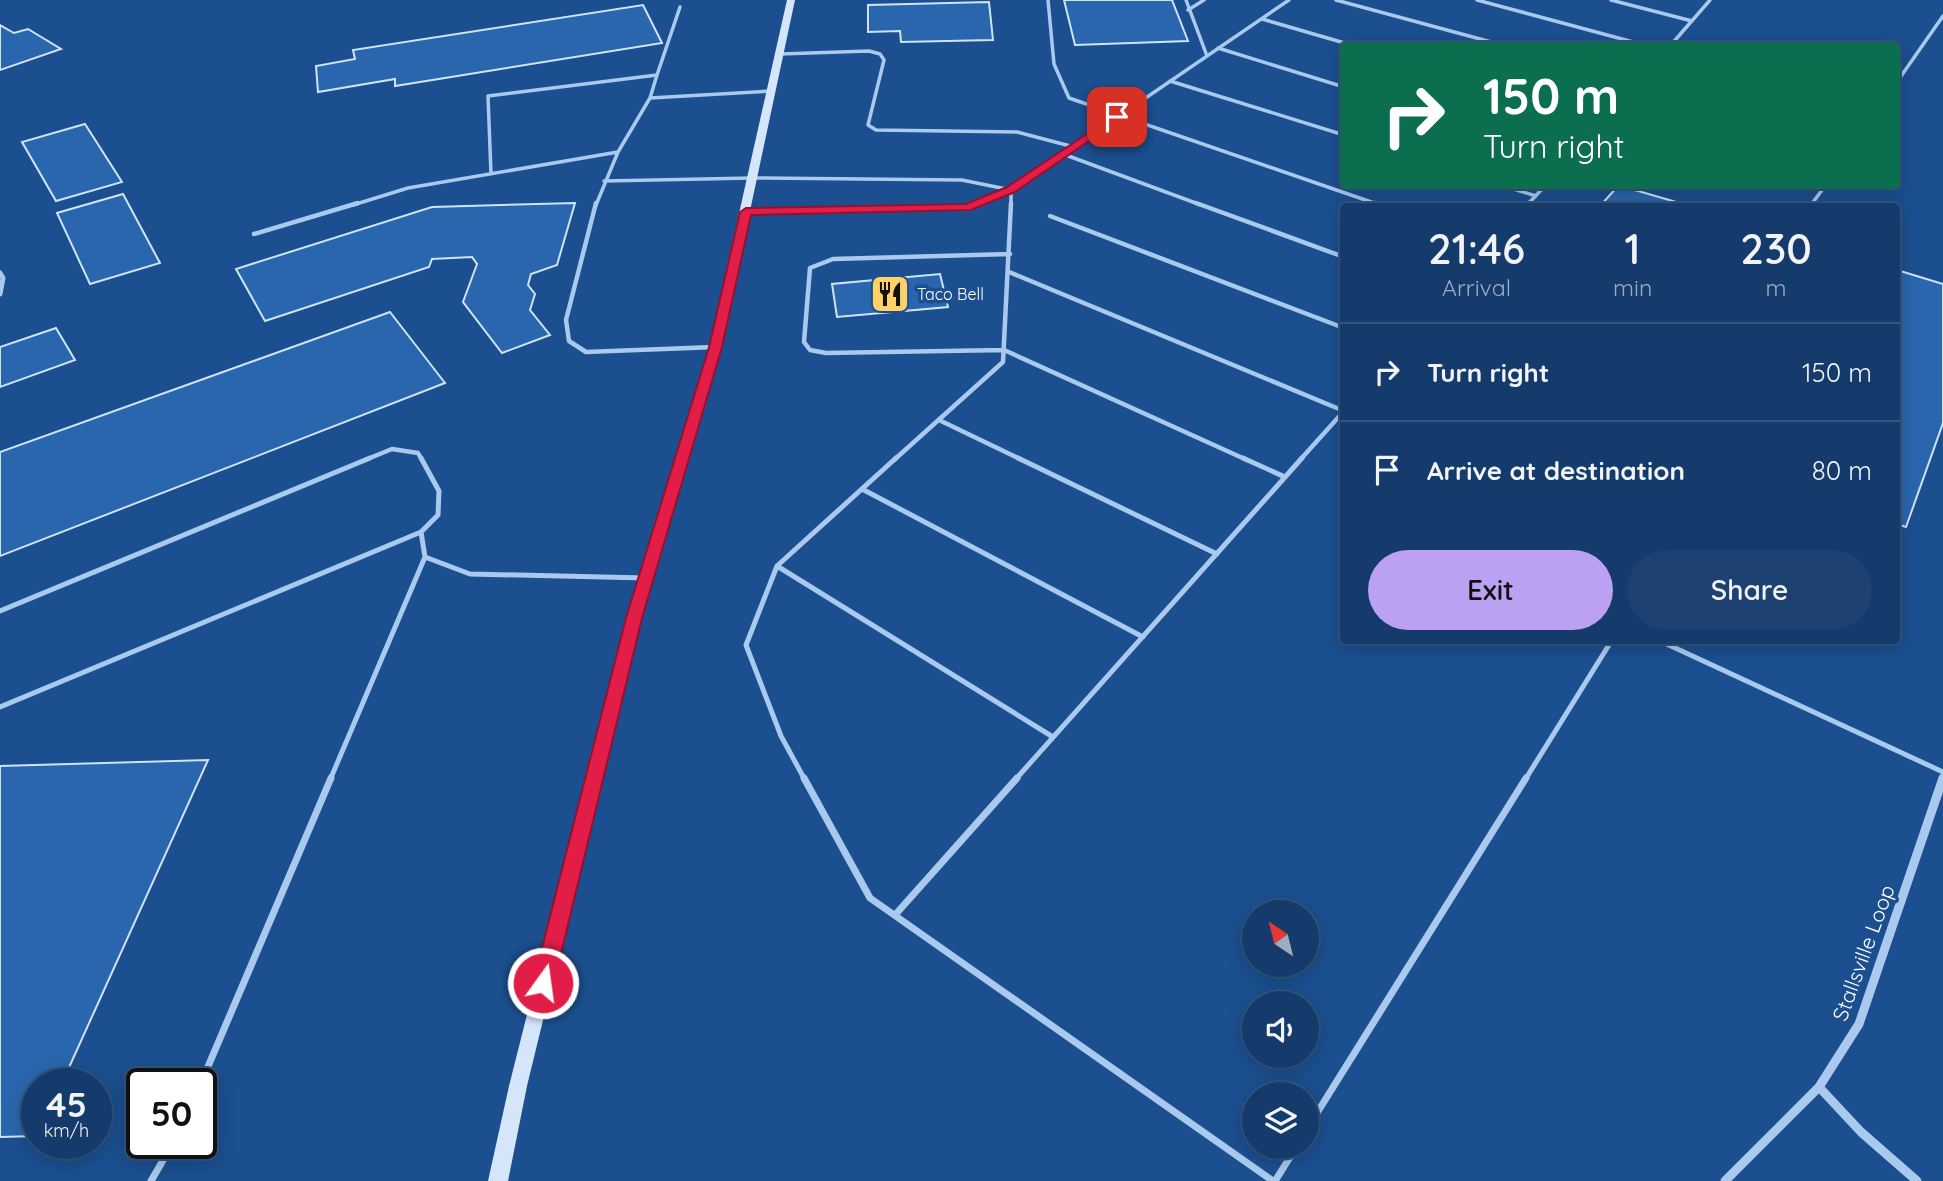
<!DOCTYPE html>
<html lang="en">
<head>
<meta charset="utf-8">
<style>
  body { margin:0; font-family:Quicksand,sans-serif; background:#1d4271; color:#f1f3f6; height:100vh; display:flex; flex-direction:column; font-size:26px; white-space:nowrap }
  * { box-sizing:border-box; margin:0 }
  p { font-size:23px; color:#9dadc1 }
  .icon { flex:none; width:38px; height:38px; fill:none; stroke:currentColor; stroke-width:2; stroke-linecap:round; stroke-linejoin:round }
  .map { position:relative; flex:1; overflow:hidden }
  .side { position:absolute; left:1340px; top:203px; width:560px; height:441px; display:flex; flex-direction:column; background:#143b6b; border-radius:7px; box-shadow:0 4px 18px #0003,0 0 0 2px #33557e }
  .side>* { flex:none }
  .hud { position:absolute; left:1340px; top:42px; width:560px; height:147px; border-radius:7px; box-shadow:0 4px 18px #0003,0 0 0 2px #33557e; background:#0b6e4f; color:#fff; overflow:hidden }
  .needle { width:46px; rotate:325deg }
  .tools { position:absolute; left:1242px; top:900px; display:grid; gap:14px }
  .tools a { display:grid; place-items:center; width:77px; height:77px; border-radius:50%; background:#143b6b; box-shadow:0 4px 18px #0003,0 0 0 2px #33557e; font-size:35px }
  .speed { position:absolute; left:21px; top:1068px; display:flex; gap:14px; font-size:35px; font-weight:700; text-align:center }
  .speed>* { display:grid; place-content:center; width:91px; height:91px; border-radius:50%; background:#143b6b; box-shadow:0 4px 18px #0003,0 0 0 2px #33557e; line-height:1 }
  .speed small { font-size:18px; font-weight:400 }
  .speed .limit { border:4px solid #111; border-radius:10px; background:#fff; color:#111 }
  .pin { position:absolute; display:grid; place-items:center; width:60px; height:60px; color:#fff; margin:-30px; border-radius:14px; box-shadow:0 4px 10px #0006 }
  .me { position:absolute; width:77px; margin:-38px; rotate:14deg; stroke-linejoin:round; filter:drop-shadow(0 0 5px #0008) }
  .turn { display:flex; align-items:center; gap:24px; height:147px; padding:0 28px; font-size:32px }
  .turn .icon { width:91px; height:91px; stroke-width:2.5 }
  .turn b { display:block; font-size:49px; line-height:60px }
  .eta { display:flex; justify-content:space-evenly; align-items:center; height:119px; text-align:center }
  .eta b { font-size:42px; font-weight:600; line-height:49px }
  .primary-button { display:flex; gap:14px; margin-top:auto; padding:14px 28px }
  .primary-button a { flex:1; height:80px; border-radius:42px; background:#bca0f2; color:#111; font-size:28px; font-weight:600; line-height:80px; text-align:center }
  .primary-button a+a { background:#1d4271; color:#f1f3f6 }
  ul { padding:0; list-style:none }
  li { display:flex; align-items:center; gap:21px; height:98px; padding:0 28px; border-top:2px solid #33557e }
  li div { flex:1 }
  li b { display:block; font-size:26px }
  li em { font-style:normal }
  .map>svg:first-child { display:block }
  .building { fill:#2a66ad; stroke:#cfe3fa; stroke-width:2 }
  .lines { fill:none; stroke-linecap:round; stroke-linejoin:round }
  .lane-far3 { stroke:#a9c9ee; stroke-width:3.5 }
  .lane-far2 { stroke:#a9c9ee; stroke-width:4.5 }
  .lane-far1 { stroke:#a9c9ee; stroke-width:5 }
  .lane { stroke:#a9c9ee; stroke-width:7 }
  .street-far1 { stroke:#a9c9ee; stroke-width:5 }
  .street { stroke:#a9c9ee; stroke-width:9 }
  .secondary { fill:#d6e6fa; fill-rule:evenodd }
  .route { fill:#e11d48; stroke:#92132f; stroke-width:2 }
  .labels { text-anchor:middle; stroke-width:7; stroke-linejoin:round; paint-order:stroke }
  .far-poi-label { font-size:16px; fill:#fff; stroke:#1b4f8f; text-anchor:start }
  .near-street-label { font-size:21px; fill:#fff; stroke:#1b4f8f }
</style>
</head>
<body>
<div class="map">
<svg width="1943" height="1181" viewBox="0 0 1943 1181">
  <rect width="100%" height="100%" fill="#1b4f8f"/>
  <!-- building -->
  <path class="building" d="M1064 0H1172L1188 41 1075 45Z
    M989 2 993 40 901 42 900 31 868 32V5Z
    M643 5 662 43 395 86V79L318 92 316 66 355 59 353 50Z
    M0 25 14 33 28 29 61 49 0 70Z
    M85 124 122 182 56 201 22 142Z
    M1618 186H1621L1690 206H1600Z
    M123 194 160 263 90 284 57 213Z
    M575 203 557 265 531 274 528 285 535 294 530 310 550 335 502 353 463 302 477 264 472 257 432 259 429 267 265 321 236 269 432 207Z
    M1897 270 1943 284V423L1906 527 1897 524Z
    M940 274 948 307 837 317 832 284Z
    M390 312 445 383 0 556V452Z
    M56 328 75 360 0 387V347Z
    M208 760 62 1083H37V1136L0 1137V766Z"/>
  <g class="lines">
    <!-- lane-far3 -->
    <path class="lane-far3" d="M1048 0 1054 64 1069 98 1380 205
      M1186 0 1207 56
      M1336 0 1506 46
      M1477 0 1648 46
      M1611 0 1692 21
      M1188 10 1204 0
      M1262 19 1355 46
      M1670 46 1710 0
      M1218 48 1344 87
      M780 54 869 51 880 54 884 60 868 125 876 130 1017 132 1074 147
      M657 75 680 7
      M1170 81 1344 135
      M1897 82 1943 16
      M1063 154 1201 205
      M491 174 488 96 657 75 650 98
      M604 181 752 178 962 180 1011 190 975 205
      M1504 186 1536 196
      M353 205 408 188 618 152
      M596 205 618 152 650 98 772 91
      M1011 205V190L1289 0
      M1527 205 1545 186
      M1811 205 1825 186"/>
    <!-- lane-far2 -->
    <path class="lane-far2" d="M596 203 566 320 569 341 586 352 715 347
      M1196 203 1344 257
      M1375 203 1384 206
      M1526 206 1529 203
      M1810 206 1812 203
      M746 212 967 208 980 203
      M1050 216 1344 328
      M254 234 358 203
      M1010 254 833 259 810 268 804 342 810 350 826 353 1004 350 1247 460
      M1009 272 1344 411
      M939 420 1022 460
      M365 460 392 449 418 453 422 460
      M894 460 1003 362 1011 203
      M1300 460 1344 411"/>
    <!-- lane-far1 -->
    <path class="lane-far1" d="M1018 458 1217 554
      M1243 458 1285 477
      M862 489 1143 637
      M421 532 425 557 470 574 645 578
      M777 566 1053 737
      M0 611 370 458
      M1658 640 1943 772
      M0 707 421 532 438 515 439 491 421 458
      M330 780 425 557
      M805 780 781 736 746 645 777 566 896 458
      M1015 780 1302 458
      M1525 780 1612 640"/>
    <!-- lane -->
    <path class="lane" d="M804 778 870 898 1273 1181
      M895 915 1017 778
      M201 1083 331 778
      M1307 1129 1526 778
      M151 1181 173 1143
      M1275 1181 1297 1146"/>
    <!-- street-far1 -->
    <path class="street-far1" d="M0 273 3 278 0 294"/>
    <!-- street -->
    <path class="street" d="M1819 1087 1861 1132 1917 1181
      M1725 1181 1819 1087 1859 1024 1943 778"/>
    <!-- secondary -->
    <path class="secondary" d="M787 0H795L721 347 641 618 527 1086 508 1181H488L509 1086 627 618 709 347Z"/>
  </g>
  <!-- route -->
  <path class="route" d="M1117 114 1122 117 1121 119 1015 192 971 210 751 215 722 347 642 618 554 983 551 990 543 992 536 990 533 983 626 618 709 347 740 212 746 208 966 204 1007 187Z"/>
  <!-- icons -->
  <defs>
    <g id="restaurant-square" transform="scale(2.0125)"><rect x="-9" y="-9" width="18" height="18" rx="4" fill="#ffd166" stroke="#1b4f8f"/><path d="M-5-6h1v4h1v-4h1v4h1v-4h1v5L-1.5 .5V6h-2V.5L-5-1ZM5-6V6H3V1.5H1.5Q1.5-4 5-6Z" fill="#111"/></g>
  </defs>
  <g fill-rule="evenodd">
    <use href="#restaurant-square" x="890" y="294"/>
  </g>
  <g class="labels">
    <!-- far-poi labels -->
    <g class="far-poi-label">
      <text x="917" y="300">Taco Bell</text>
    </g>
    <!-- near-street labels -->
    <g class="near-street-label">
      <text transform="translate(1864 953) rotate(-70)" y="7">Stallsville Loop</text>
    </g>
  </g>
</svg>
<div class="tools">
<a><svg class="needle" viewBox="-14 -14 28 28"><path d="M0-13l5 13h-10z" fill="#e53935"/><path d="M0 13l5-13h-10z" fill="#9dadc1"/></svg></a>
<a><svg class="icon" aria-label="sound" viewBox="0 0 24 24"><path d="M4 9h4l5-4v14l-5-4H4zM17 9q2 3 0 6"/></svg></a>
<a><svg class="icon" aria-label="layers" viewBox="0 0 24 24"><path d="M12 4l9 5-9 5-9-5zM3 14l9 5 9-5"/></svg></a>
</div>
<div class="speed"><div>45<small>km/h</small></div><div class="limit">50</div></div>
<div class="pin" style="left:1117px;top:117px;background:#d93025"><svg class="icon" aria-label="arrive" viewBox="0 0 24 24"><path d="M6 21V4h12l-3 4 3 4H6"/></svg></div>
<svg class="me" style="left:543px;top:983px" viewBox="-20 -20 40 40"><circle r="17" fill="#e11d48" stroke="#fff" stroke-width="3"/><path d="M0-11L8 9 0 5-8 9z" fill="#fff"/></svg>
<div class="hud">
<div class="turn"><svg class="icon" aria-label="right" viewBox="0 0 24 24"><path d="M7 20v-9h11M14 6l5 5-5 5"/></svg><div><b>150 m</b>Turn right</div></div>
</div>
<section class="side">
<div class="eta">
<div><b>21:46</b><p>Arrival</p></div>
<div><b>1</b><p>min</p></div>
<div><b>230</b><p>m</p></div>
</div>
<ul>
<li><svg class="icon" aria-label="right" viewBox="0 0 24 24"><path d="M7 20v-9h11M14 6l5 5-5 5"/></svg><div><b>Turn right</b></div><em>150 m</em></li>
<li><svg class="icon" aria-label="arrive" viewBox="0 0 24 24"><path d="M6 21V4h12l-3 4 3 4H6"/></svg><div><b>Arrive at destination</b></div><em>80 m</em></li>
</ul>
<div class="primary-button"><a>Exit</a><a>Share</a></div>
</section>
</div>
</body>
</html>
